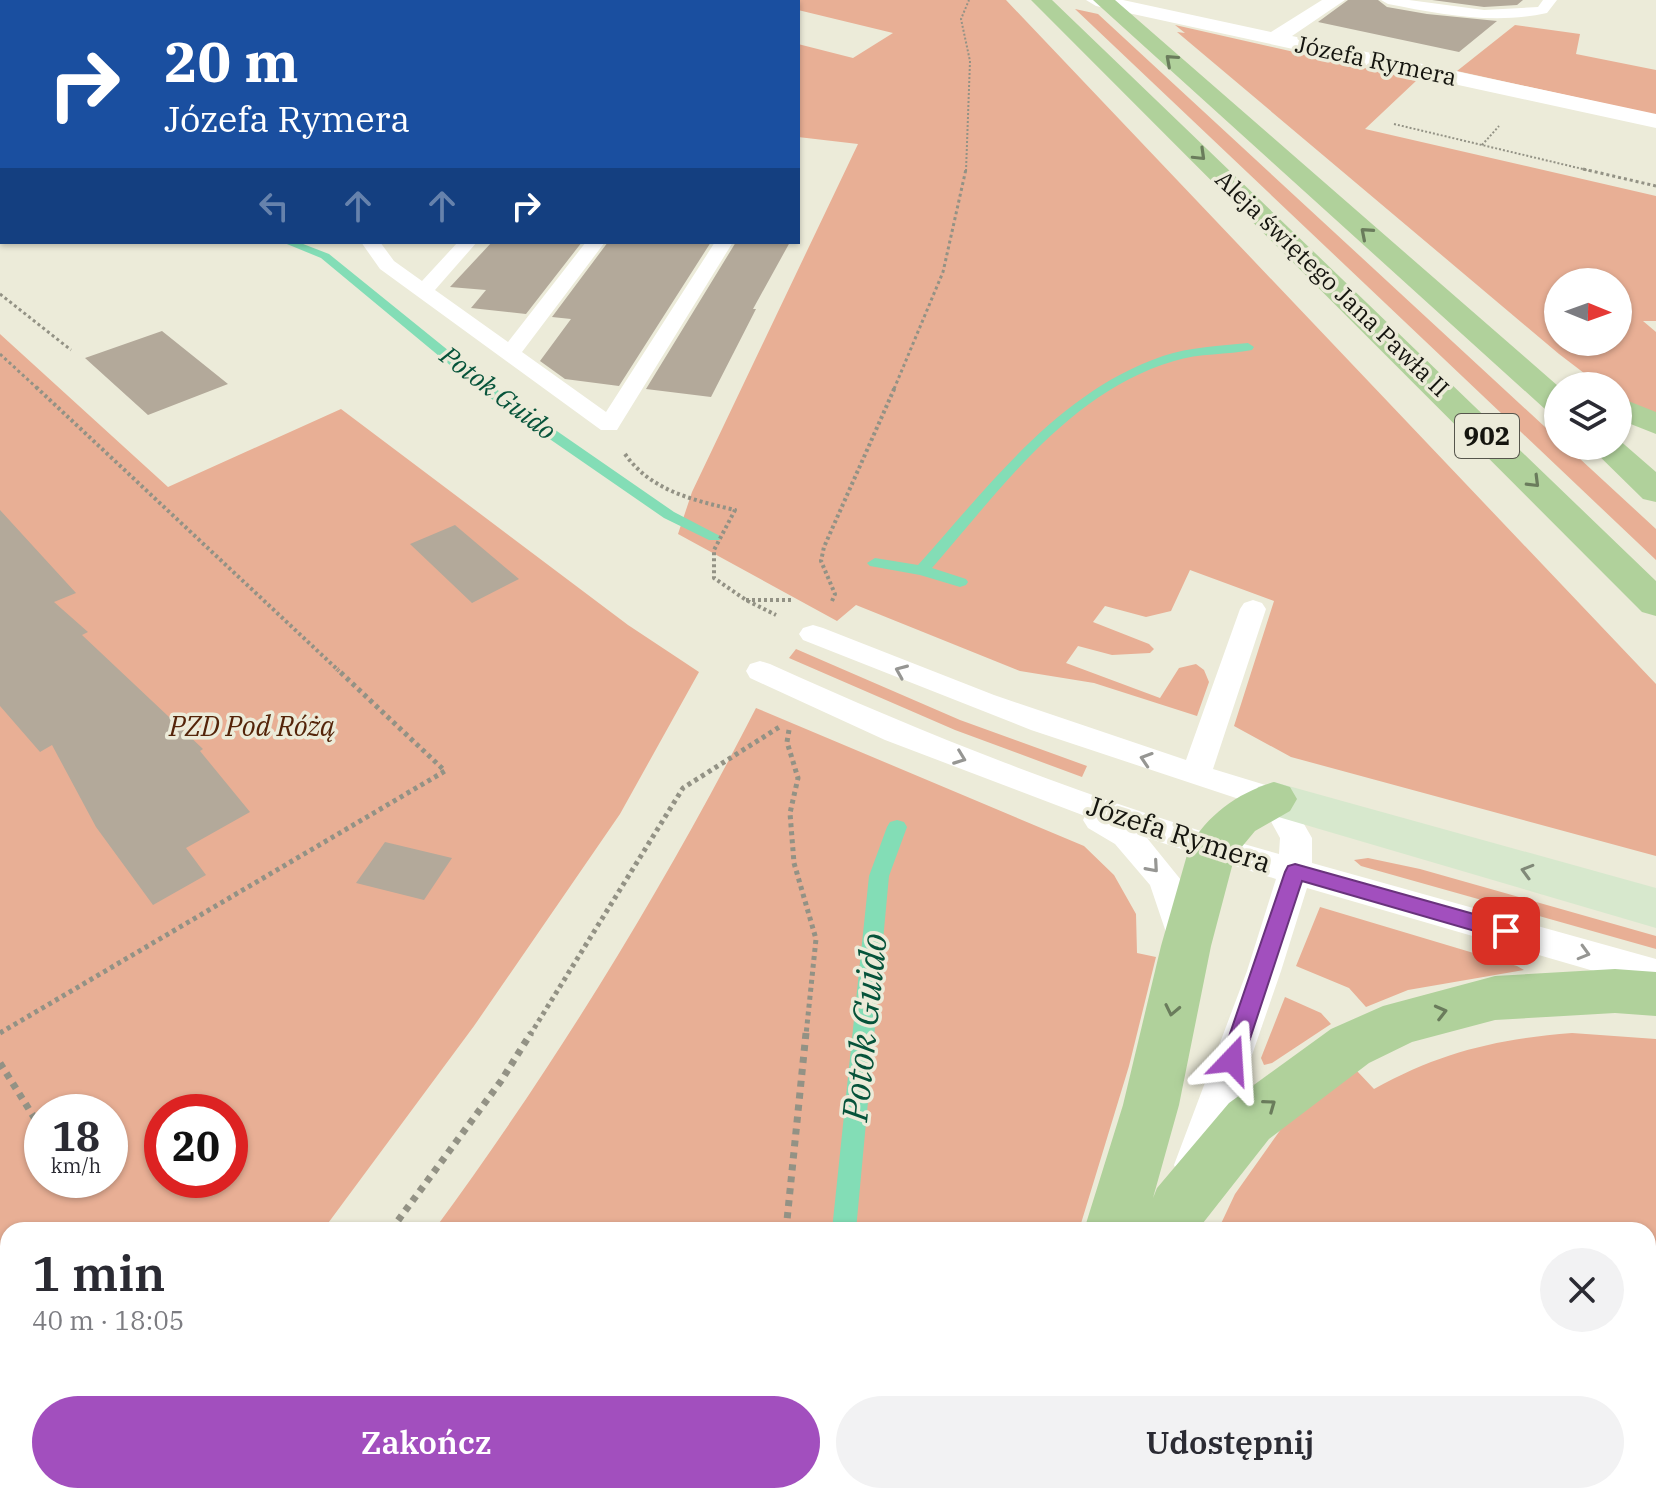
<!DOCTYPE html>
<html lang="pl">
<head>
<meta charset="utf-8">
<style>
  body { margin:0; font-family:"IBM Plex Serif",serif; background:#f2f2f3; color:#2b2b33; height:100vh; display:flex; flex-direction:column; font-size:30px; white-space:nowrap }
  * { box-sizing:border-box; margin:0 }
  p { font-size:26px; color:#7c7c81 }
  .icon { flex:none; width:44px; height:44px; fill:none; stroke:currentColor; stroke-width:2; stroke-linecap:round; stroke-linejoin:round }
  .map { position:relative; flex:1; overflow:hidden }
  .panel { position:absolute; left:0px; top:1222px; width:1656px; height:282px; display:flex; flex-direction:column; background:#fff; border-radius:24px 24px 0 0; box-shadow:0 2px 6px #0004 }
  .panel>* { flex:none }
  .hud { position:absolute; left:0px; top:0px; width:800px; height:244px; box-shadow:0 2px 6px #0004; background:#1a4fa0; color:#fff; overflow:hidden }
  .needle { width:52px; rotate:91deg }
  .buttons { position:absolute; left:1544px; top:268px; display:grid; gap:16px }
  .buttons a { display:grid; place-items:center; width:88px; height:88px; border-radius:50%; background:#fff; box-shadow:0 2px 6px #0004; font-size:40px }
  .speed { position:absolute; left:24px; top:1094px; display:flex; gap:16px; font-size:40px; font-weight:700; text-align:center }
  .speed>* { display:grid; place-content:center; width:104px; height:104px; border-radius:50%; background:#fff; box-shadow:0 2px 6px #0004; line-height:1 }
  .speed small { font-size:20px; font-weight:400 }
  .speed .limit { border:12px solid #d22; background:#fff; color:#111 }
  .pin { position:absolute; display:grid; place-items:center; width:68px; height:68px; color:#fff; margin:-34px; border-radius:16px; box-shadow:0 4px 12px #0006 }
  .me { position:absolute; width:88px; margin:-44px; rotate:20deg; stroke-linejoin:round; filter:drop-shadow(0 0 6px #0008) }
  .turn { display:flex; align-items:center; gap:28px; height:168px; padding:0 32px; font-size:36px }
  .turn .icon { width:104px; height:104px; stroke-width:2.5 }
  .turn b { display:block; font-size:56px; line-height:68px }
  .lanes { display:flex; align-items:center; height:76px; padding:0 32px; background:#0003; justify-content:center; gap:40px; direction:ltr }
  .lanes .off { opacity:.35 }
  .round { display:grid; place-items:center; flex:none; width:84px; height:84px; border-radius:42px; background:#f2f2f3 }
  .head { display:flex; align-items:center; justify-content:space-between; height:136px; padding:0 32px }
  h1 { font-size:48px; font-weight:600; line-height:60px }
  .action { display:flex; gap:16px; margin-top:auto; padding:16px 32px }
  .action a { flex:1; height:92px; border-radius:48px; background:#a24fbe; color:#fff; font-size:32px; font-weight:600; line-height:92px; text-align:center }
  .action a+a { background:#f2f2f3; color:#2b2b33 }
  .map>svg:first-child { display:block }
  .green { fill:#e8af95; fill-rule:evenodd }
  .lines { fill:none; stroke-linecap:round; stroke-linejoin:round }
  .stream { fill:#83ddb6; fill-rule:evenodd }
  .building { fill:#b3a99a }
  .path-far4 { stroke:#939285; stroke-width:2; stroke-dasharray:2 2; stroke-linecap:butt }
  .path-far3 { stroke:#939285; stroke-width:3; stroke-dasharray:3 3; stroke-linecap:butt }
  .path-far2 { stroke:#939285; stroke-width:4; stroke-dasharray:3 3; stroke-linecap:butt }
  .path-far1 { stroke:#939285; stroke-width:5; stroke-dasharray:4 4; stroke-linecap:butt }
  .path { stroke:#939285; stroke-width:7; stroke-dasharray:6 6; stroke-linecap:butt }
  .lane { fill:#fff; fill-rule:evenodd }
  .street { fill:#fff; fill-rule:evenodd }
  .secondary { fill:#d7e8cd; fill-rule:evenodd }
  .primary { fill:#b0d19b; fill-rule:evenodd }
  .oneway { stroke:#6a7c5c }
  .oneway2 { stroke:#969693 }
  .oneway3 { stroke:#808978 }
  .route { fill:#a24fbe; stroke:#69337c; stroke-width:2 }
  .labels { text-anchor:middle; stroke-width:7; stroke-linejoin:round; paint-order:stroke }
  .far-street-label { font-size:24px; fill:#15150f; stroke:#ecebd9 }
  .far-water-label { font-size:26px; font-style:italic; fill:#06533a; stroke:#ecebd9 }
  .shield { fill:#ecebd9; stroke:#56554c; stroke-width:2 }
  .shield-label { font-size:26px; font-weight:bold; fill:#15150f }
  .park-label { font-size:28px; font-style:italic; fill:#542409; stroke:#ecebd9 }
  .street-label { font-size:28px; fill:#15150f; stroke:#ecebd9 }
  .near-water-label { font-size:36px; font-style:italic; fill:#06533a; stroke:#ecebd9 }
</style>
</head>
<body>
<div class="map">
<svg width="1656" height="1503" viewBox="0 0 1656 1503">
  <rect width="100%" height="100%" fill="#ecebd9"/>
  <!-- green -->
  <path class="green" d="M0 0H355L2 2V29Z
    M780 0H1006L1656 684V856L1291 757 1234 726 1274 601 1190 570 1171 611 1146 617 1105 606 1093 622 1149 644 1154 649 1150 653 1112 655 1078 646 1066 663 1160 698 1179 668 1196 664 1204 670 1209 682 1197 716 1094 683 1020 671 856 605 837 621 678 534 692 492 858 144 798 137V44L853 58 893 33 798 10V2H776Z
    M1075 9 1098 14 1558 439V446H1566L1656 529V560Z
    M1175 25 1417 80 1365 129 1656 196V321H1643L1656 332V417L1618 397V386H1601L1559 354 1177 32 1185 33ZM1558 282H1618V342H1558Z
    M1515 25 1580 34 1576 54 1656 70V115L1457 71Z
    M0 334 168 487 341 409 628 625 699 672 620 814 474 1026 323 1230H8V1496H117L111 1503H0ZM42 1112H110V1180H42ZM162 1112H230V1180H162Z
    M796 649 960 720 1087 766 1082 777 955 730 789 658Z
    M756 708 1084 846 1114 875 1136 914 1137 953 1156 957 1129 1066 1079 1230H434C556 1064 662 891 756 708Z
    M1368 858 1420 869 1656 936V949L1361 866 1354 860Z
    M1320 907 1517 966 1524 970 1408 990 1366 1007 1349 988 1296 966Z
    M1285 997 1321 1013 1331 1024 1272 1063 1264 1065 1261 1058Z
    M1572 1033 1656 1039V1503H1179V1496H1648V1230H1218L1235 1194 1281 1129 1357 1071 1374 1089C1441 1052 1497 1039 1572 1033Z
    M239 1496H1045V1503H234Z"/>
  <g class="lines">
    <!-- stream -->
    <path class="stream" d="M0 50 2 51V58L0 57Z
      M282 242H298L329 254 496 389 674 512 722 537 719 540H709L664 518 486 395 321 258Z
      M1248 343 1254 347 1252 350C1227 355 1199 353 1174 361 1069 392 1001 489 932 568L966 579 968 582 966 585 960 587 920 575 870 566 867 563 875 558 918 565C990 485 1058 392 1163 356 1190 347 1220 346 1248 343Z
      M897 820 904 822 907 827 889 876 856 1230H832L869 876 887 827 890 822Z
      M805 1496H833L832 1503H804Z"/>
  </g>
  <!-- building -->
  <path class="building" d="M1348 0H1378L1387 7 1427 14 1497 21 1459 52 1318 22Z
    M1432 0H1523L1517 5 1484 7Z
    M492 242H582L526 314 471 308 486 290 450 287Z
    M608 242H711L619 386 565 379 540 361 571 319 552 317Z
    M736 242H790L753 309H756L711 397 646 389Z
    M162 331 228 384 148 415 85 358Z
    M0 510 76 593 54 602 88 632 82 635 203 749 200 751 250 812 186 848 206 875 153 905 96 827 52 745 40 752 0 706Z
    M455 525 519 579 472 603 410 544Z
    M385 842 452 858 424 900 356 883Z"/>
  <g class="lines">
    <!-- path-far4 -->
    <path class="path-far4" d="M160 2 169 0
      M1394 124 1591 171
      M1482 145 1499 126
      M966 171 970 61 961 19 969 0"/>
    <!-- path-far3 -->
    <path class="path-far3" d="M1583 169 1656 186
      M0 294 71 350
      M0 354 38 389
      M894 389 943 272 966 169"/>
    <!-- path-far2 -->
    <path class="path-far2" d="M36 387 339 671
      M625 454C651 491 693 500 735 510L714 550V578L746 600 776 615
      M746 600H791
      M832 601 835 594 821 561 824 547 895 387"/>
    <!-- path-far1 -->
    <path class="path-far1" d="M789 730 787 742 798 778 790 813 794 863 816 939 806 1035
      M0 1033 445 771 337 669
      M530 1035 683 788 781 726"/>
    <!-- path -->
    <path class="path" d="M0 1063 42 1130
      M74 1180 84 1195
      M391 1230 501 1081 531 1033
      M786 1230 806 1033
      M176 1503 182 1496
      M756 1503 757 1496"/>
    <!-- lane -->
    <path class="lane" d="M547 0H566L568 2H549Z
      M1381 0H1409L1484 10 1538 7 1543 0H1557L1547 13C1494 25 1440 14 1388 4Z
      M361 242H380L394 261 422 281 458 242H477L435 290 508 342 586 242H605L522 352 606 412 715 242H733L620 425 617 430H601L380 269Z
      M1253 600 1262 603 1266 609 1213 769 1285 791 1312 838V863L1656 959V989L1307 888 1281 971 1214 1165 1208 1178 1194 1183 1180 1178 1174 1165 1247 971 1276 879 1147 838 1181 880 1202 943 1197 953 1185 957 1173 953 1150 885 1115 844 1088 828 1083 820 1085 816 885 740 750 678 746 671 750 664 760 661 770 664C935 739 1104 805 1279 854L1280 838 1263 807 1031 730 803 640 799 634 803 628 813 625 823 628 994 695 1186 760 1240 609 1244 603Z"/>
    <!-- street -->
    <path class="street" d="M362 0H387L360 2Z
      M1086 0H1123L1271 32 1322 0H1345L1292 36 1656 114V128L1096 6Z
      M0 136H2L0 152Z"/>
    <!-- secondary -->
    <path class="secondary" d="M1274 782 1656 888V928L1258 811 1251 799 1258 787Z"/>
    <!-- primary -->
    <path class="primary" d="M1031 0H1052L1656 581V616L1642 612Z
      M1093 0H1115L1558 386V413L1546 410Z
      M1618 397 1656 412V434L1618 419Z
      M1618 439 1656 472V502L1643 499 1589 446H1618Z
      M1274 782 1290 787 1297 799 1290 811 1255 831 1235 855 1211 946 1179 1105 1153 1198 1157 1188 1229 1103 1331 1029 1383 1006 1495 976 1615 969 1656 972V1016L1615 1013 1495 1020 1412 1042 1369 1063 1269 1139 1203 1223 1201 1230H1084L1123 1105 1161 946 1189 848C1207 815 1238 793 1274 782Z
      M1045 1496H1175V1503H1045Z"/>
  </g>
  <!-- one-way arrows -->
  <defs><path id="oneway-chevron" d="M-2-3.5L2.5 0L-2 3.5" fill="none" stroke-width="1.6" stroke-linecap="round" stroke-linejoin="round" transform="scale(2)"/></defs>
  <g class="oneway">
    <use href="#oneway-chevron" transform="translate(1171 60) rotate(-138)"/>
    <use href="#oneway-chevron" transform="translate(1200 155) rotate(44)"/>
    <use href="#oneway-chevron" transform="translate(1366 233) rotate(-139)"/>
    <use href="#oneway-chevron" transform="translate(1534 482) rotate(45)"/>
    <use href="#oneway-chevron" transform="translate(1172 1010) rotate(102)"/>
    <use href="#oneway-chevron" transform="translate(1441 1012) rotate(-14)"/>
    <use href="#oneway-chevron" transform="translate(1270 1105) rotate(-36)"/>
  </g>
  <g class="oneway2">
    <use href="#oneway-chevron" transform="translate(901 671) rotate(-157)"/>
    <use href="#oneway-chevron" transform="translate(960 758) rotate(21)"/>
    <use href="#oneway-chevron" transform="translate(1146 759) rotate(-162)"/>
    <use href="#oneway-chevron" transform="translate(1153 867) rotate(49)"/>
    <use href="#oneway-chevron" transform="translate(1584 953) rotate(16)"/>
  </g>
  <use class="oneway3" href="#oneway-chevron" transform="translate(1527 871) rotate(-164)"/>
  <!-- route -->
  <path class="route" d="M1295 864 1506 923 1513 925 1516 931 1513 937 1506 940 1302 881 1243 1060 1240 1067 1232 1070 1224 1067 1221 1060 1285 872 1288 866Z"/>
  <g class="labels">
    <!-- far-street labels -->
    <g class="far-street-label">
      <text transform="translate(1376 61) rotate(12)" y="8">Józefa Rymera</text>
      <text transform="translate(1332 284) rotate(44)" y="8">Aleja świętego Jana Pawła II</text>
    </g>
    <!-- far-water labels -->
    <g class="far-water-label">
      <text transform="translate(498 393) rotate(37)" y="9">Potok Guido</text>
    </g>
    <!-- shield labels -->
    <rect class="shield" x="1455" y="414" width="64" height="44" rx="6"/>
    <g class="shield-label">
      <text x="1487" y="445">902</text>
    </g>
    <!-- park labels -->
    <g class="park-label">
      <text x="252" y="736">PZD Pod Różą</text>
    </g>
    <!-- street labels -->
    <g class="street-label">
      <text transform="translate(1179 834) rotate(18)" y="10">Józefa Rymera</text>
    </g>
    <!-- near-water labels -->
    <g class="near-water-label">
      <text transform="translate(864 1027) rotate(-84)" y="13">Potok Guido</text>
    </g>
  </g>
</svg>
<div class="buttons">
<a><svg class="needle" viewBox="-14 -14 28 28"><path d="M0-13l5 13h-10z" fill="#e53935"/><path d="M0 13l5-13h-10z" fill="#7c7c81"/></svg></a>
<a><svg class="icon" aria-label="layers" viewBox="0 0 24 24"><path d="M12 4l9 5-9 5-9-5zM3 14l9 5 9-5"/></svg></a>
</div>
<div class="speed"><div>18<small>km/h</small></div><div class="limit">20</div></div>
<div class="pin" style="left:1506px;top:931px;background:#d93025"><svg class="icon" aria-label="arrive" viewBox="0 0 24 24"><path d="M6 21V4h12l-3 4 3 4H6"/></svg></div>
<svg class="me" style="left:1232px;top:1060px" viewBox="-20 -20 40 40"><path d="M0-17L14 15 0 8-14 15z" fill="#a24fbe" stroke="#fff" stroke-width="4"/></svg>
<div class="hud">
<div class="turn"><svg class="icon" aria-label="right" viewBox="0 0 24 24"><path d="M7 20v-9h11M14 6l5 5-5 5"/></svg><div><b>20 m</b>Józefa Rymera</div></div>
<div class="lanes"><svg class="icon off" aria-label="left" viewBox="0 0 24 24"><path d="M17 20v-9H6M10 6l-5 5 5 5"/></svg><svg class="icon off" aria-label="ahead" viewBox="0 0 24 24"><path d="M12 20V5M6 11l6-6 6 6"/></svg><svg class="icon off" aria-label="ahead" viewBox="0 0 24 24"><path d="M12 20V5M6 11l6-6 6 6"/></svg><svg class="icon" aria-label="right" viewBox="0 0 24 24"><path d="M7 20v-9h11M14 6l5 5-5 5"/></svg></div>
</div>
<section class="panel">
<div class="head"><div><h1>1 min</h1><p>40 m · 18:05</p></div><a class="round"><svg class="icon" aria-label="close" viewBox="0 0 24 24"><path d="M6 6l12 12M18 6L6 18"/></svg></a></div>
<div class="action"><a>Zakończ</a><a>Udostępnij</a></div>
</section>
</div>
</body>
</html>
